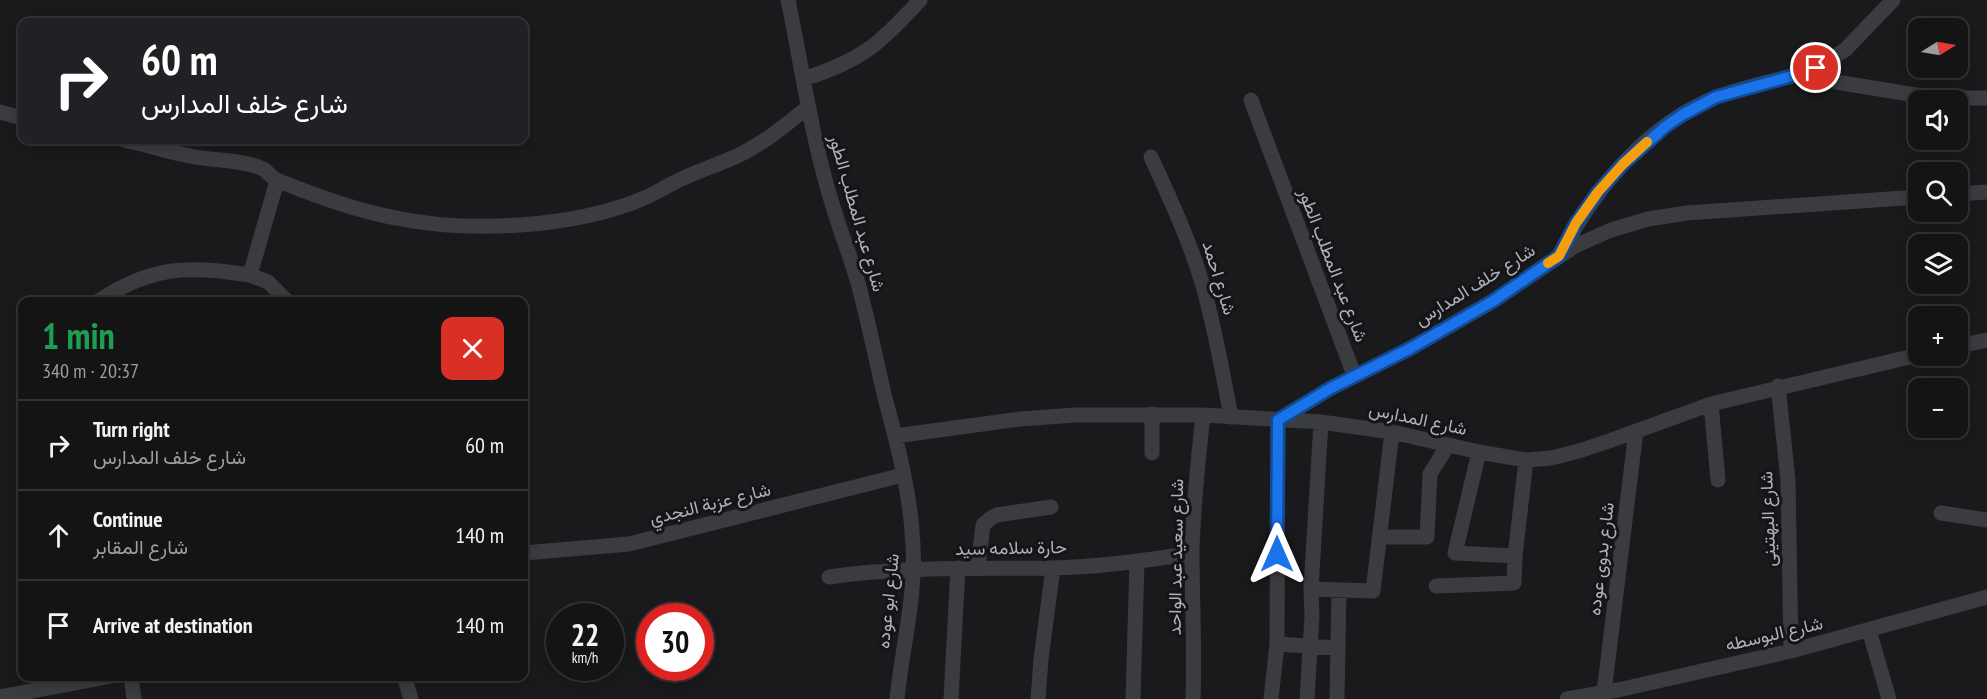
<!DOCTYPE html>
<html lang="en">
<head>
<meta charset="utf-8">
<style>
  body { margin:0; font-family:"PT Sans Narrow",Vazirmatn,sans-serif; background:#212122; color:#f1f3f6; height:100vh; display:flex; flex-direction:column; font-size:22px; white-space:nowrap }
  * { box-sizing:border-box; margin:0 }
  p { font-size:20px; color:#9d9ea0 }
  .icon { flex:none; width:33px; height:33px; fill:none; stroke:currentColor; stroke-width:2; stroke-linecap:round; stroke-linejoin:round }
  .map { position:relative; flex:1; overflow:hidden }
  .details { position:absolute; left:18px; top:297px; width:510px; height:384px; display:flex; flex-direction:column; background:#141415; border-radius:12px; box-shadow:0 3px 15px #0003,0 0 0 2px #333334 }
  .details>* { flex:none }
  .guide { position:absolute; left:18px; top:18px; width:510px; height:126px; border-radius:12px; box-shadow:0 3px 15px #0003,0 0 0 2px #333334; background:#202124; color:#fff; overflow:hidden }
  .needle { width:39px; rotate:79deg }
  .buttons { position:absolute; left:1908px; top:18px; display:grid; gap:12px }
  .buttons a { display:grid; place-items:center; width:60px; height:60px; border-radius:12px; background:#141415; box-shadow:0 3px 15px #0003,0 0 0 2px #333334; font-size:30px }
  .speed { position:absolute; left:546px; top:603px; display:flex; gap:12px; font-size:30px; font-weight:700; text-align:center }
  .speed>* { display:grid; place-content:center; width:78px; height:78px; border-radius:50%; background:#141415; box-shadow:0 3px 15px #0003,0 0 0 2px #333334; line-height:1 }
  .speed small { font-size:15px; font-weight:400 }
  .speed .limit { border:9px solid #d22; background:#fff; color:#111 }
  .pin { position:absolute; display:grid; place-items:center; width:51px; height:51px; color:#fff; margin:-26px; border:3px solid #fff; border-radius:50%; box-shadow:0 2px 6px #0007 }
  .me { position:absolute; width:66px; margin:-33px; rotate:0deg; stroke-linejoin:round; filter:drop-shadow(0 0 4px #0008) }
  .turn { display:flex; align-items:center; gap:21px; height:126px; padding:0 24px; font-size:27px }
  .turn .icon { width:78px; height:78px; stroke-width:2.5 }
  .turn b { display:block; font-size:42px; line-height:51px }
  .round { display:grid; place-items:center; flex:none; width:63px; height:63px; border-radius:12px; background:#212122 }
  .summary { display:flex; align-items:center; justify-content:space-between; height:102px; padding:0 24px }
  h1 { font-size:36px; font-weight:700; line-height:45px; color:#1e9e55 }
  ul { padding:0; list-style:none }
  li { display:flex; align-items:center; gap:18px; height:90px; padding:0 24px; border-top:2px solid #333334 }
  li div { flex:1 }
  li b { display:block; font-size:22px }
  li em { font-style:normal }
  .map>svg:first-child { display:block }
  .lines { fill:none; stroke-linecap:round; stroke-linejoin:round }
  .street { stroke:#3b3c40; stroke-width:15 }
  .route-casing { stroke:#114b97; stroke-width:15 }
  .route { stroke:#1a73e8; stroke-width:10 }
  .slow { stroke:#f59e0b; stroke-width:10 }
  .labels { text-anchor:middle; stroke-width:6; stroke-linejoin:round; paint-order:stroke }
  .street-label { font-size:18px; fill:#aeb1ba; stroke:#151517 }
</style>
</head>
<body>
<div class="map">
<svg width="1987" height="699" viewBox="0 0 1987 699">
  <rect width="100%" height="100%" fill="#1a1a1c"/>
  <g class="lines">
    <!-- street -->
    <path class="street" d="M788 0C802 67 811 135 831 200 839 228 850 255 858 283 868 320 876 360 885 398 898 446 911 496 913 545 916 597 902 648 897 699
      M1828 61 1831 78 1836 82 1934 98H1987
      M803 79C861 61 880 44 920 0
      M1251 100 1354 375
      M0 112 22 118
      M124 140C146 144 167 152 190 156 213 161 239 159 261 168 269 171 271 179 279 181 316 196 357 211 396 218 469 233 572 228 642 199 657 193 671 183 686 177 706 168 726 162 745 152 768 140 788 123 808 107
      M1151 157C1170 199 1190 241 1203 286 1215 329 1223 373 1231 417
      M1958 194 1987 192
      M1559 256C1594 191 1644 127 1714 98 1742 87 1774 81 1803 73L1828 61 1845 50 1893 0
      M250 275 268 282 288 302
      M97 302C151 266 187 265 250 275L277 181
      M1958 346 1987 340
      M1778 386 1788 480 1791 651
      M1711 404 1718 480
      M895 436 1020 419 1075 415H1203L1321 422 1392 432 1479 452 1526 460 1551 458 1579 451 1609 441 1711 404 1918 355
      M1479 452 1455 553 1515 556
      M1152 453V414
      M1941 513 1987 520
      M1379 537H1427L1430 474 1448 445
      M524 553 629 544 903 475
      M978 568 983 525 991 518 997 515 1051 507
      M829 577C903 566 976 569 1050 568 1098 567 1145 561 1192 553
      M1436 586 1514 583 1515 556 1526 460
      M1311 589 1373 591 1392 432
      M1869 630 1889 699
      M1277 644 1337 648
      M131 676 134 699
      M404 676 411 699
      M1604 692 1636 431
      M0 697 112 676
      M951 699 958 568
      M1038 699 1041 659 1053 568
      M1133 699 1137 562
      M1193 699C1195 650 1192 601 1192 552 1193 506 1198 461 1203 415
      M1271 699 1277 644 1278 420 1331 388 1411 348 1493 301 1575 246 1611 230 1648 219 1687 213 1918 197
      M1307 699 1312 616 1311 589 1321 422
      M1337 699 1339 590
      M1567 699 1618 690 1791 651 1987 597"/>
  </g>
  <g class="lines">
    <!-- route casing -->
    <g class="route-casing">
      <path id="route" d="M1277 554 1278 420 1331 388 1411 348 1493 301 1559 256 1576 223 1598 192 1623 164 1666 126 1682 115 1716 97 1803 73 1816 68"/>
    </g>
    <!-- route -->
    <use href="#route" class="route"/>
    <!-- slow -->
    <path class="slow" d="M1548 263 1559 256 1576 223 1598 192 1623 164 1647 142"/>
  </g>
  <g class="labels">
    <!-- street labels -->
    <g class="street-label">
      <text transform="translate(857 213) rotate(74)" y="6">شارع عبد المطلب الطور</text>
      <text transform="translate(1333 265) rotate(69)" y="6">شارع عبد المطلب الطور</text>
      <text transform="translate(1219 278) rotate(73)" y="6">شارع احمد</text>
      <text transform="translate(1475 285) rotate(-32)" y="6">شارع خلف المدارس</text>
      <text transform="translate(1418 419) rotate(12)" y="6">شارع المدارس</text>
      <text transform="translate(710 504) rotate(-14)" y="6">شارع عزبة النجدي</text>
      <text transform="translate(1768 519) rotate(-92)" y="6">شارع البهتينى</text>
      <text transform="translate(1011 548) rotate(-1)" y="6">حارة سلامه سيد</text>
      <text transform="translate(1176 557) rotate(-89)" y="6">شارع سعيد عبد الواحد</text>
      <text transform="translate(1601 559) rotate(-83)" y="6">شارع بدوى عوده</text>
      <text transform="translate(888 601) rotate(-84)" y="6">شارع ابو عوده</text>
      <text transform="translate(1774 634) rotate(-13)" y="6">شارع البوسطه</text>
    </g>
  </g>
</svg>
<div class="buttons">
<a><svg class="needle" viewBox="-14 -14 28 28"><path d="M0-13l5 13h-10z" fill="#e53935"/><path d="M0 13l5-13h-10z" fill="#9d9ea0"/></svg></a>
<a><svg class="icon" aria-label="sound" viewBox="0 0 24 24"><path d="M4 9h4l5-4v14l-5-4H4zM17 9q2 3 0 6"/></svg></a>
<a><svg class="icon" aria-label="search" viewBox="0 0 24 24"><circle cx="10" cy="10" r="6"/><path d="M15 15l6 6"/></svg></a>
<a><svg class="icon" aria-label="layers" viewBox="0 0 24 24"><path d="M12 4l9 5-9 5-9-5zM3 14l9 5 9-5"/></svg></a>
<a>+</a>
<a>−</a>
</div>
<div class="speed"><div>22<small>km/h</small></div><div class="limit">30</div></div>
<div class="pin" style="left:1816px;top:68px;background:#d93025"><svg class="icon" aria-label="arrive" viewBox="0 0 24 24"><path d="M6 21V4h12l-3 4 3 4H6"/></svg></div>
<svg class="me" style="left:1277px;top:554px" viewBox="-20 -20 40 40"><path d="M0-17L14 15 0 8-14 15z" fill="#1a73e8" stroke="#fff" stroke-width="4"/></svg>
<div class="guide">
<div class="turn"><svg class="icon" aria-label="right" viewBox="0 0 24 24"><path d="M7 20v-9h11M14 6l5 5-5 5"/></svg><div><b>60 m</b>شارع خلف المدارس</div></div>
</div>
<section class="details">
<div class="summary"><div><h1>1 min</h1><p>340 m · 20:37</p></div><a class="round" style="background:#d93025;color:#fff"><svg class="icon" aria-label="close" viewBox="0 0 24 24"><path d="M6 6l12 12M18 6L6 18"/></svg></a></div>
<ul>
<li><svg class="icon" aria-label="right" viewBox="0 0 24 24"><path d="M7 20v-9h11M14 6l5 5-5 5"/></svg><div><b>Turn right</b><p>شارع خلف المدارس</p></div><em>60 m</em></li>
<li><svg class="icon" aria-label="ahead" viewBox="0 0 24 24"><path d="M12 20V5M6 11l6-6 6 6"/></svg><div><b>Continue</b><p>شارع المقابر</p></div><em>140 m</em></li>
<li><svg class="icon" aria-label="arrive" viewBox="0 0 24 24"><path d="M6 21V4h12l-3 4 3 4H6"/></svg><div><b>Arrive at destination</b></div><em>140 m</em></li>
</ul>
</section>
</div>
</body>
</html>
